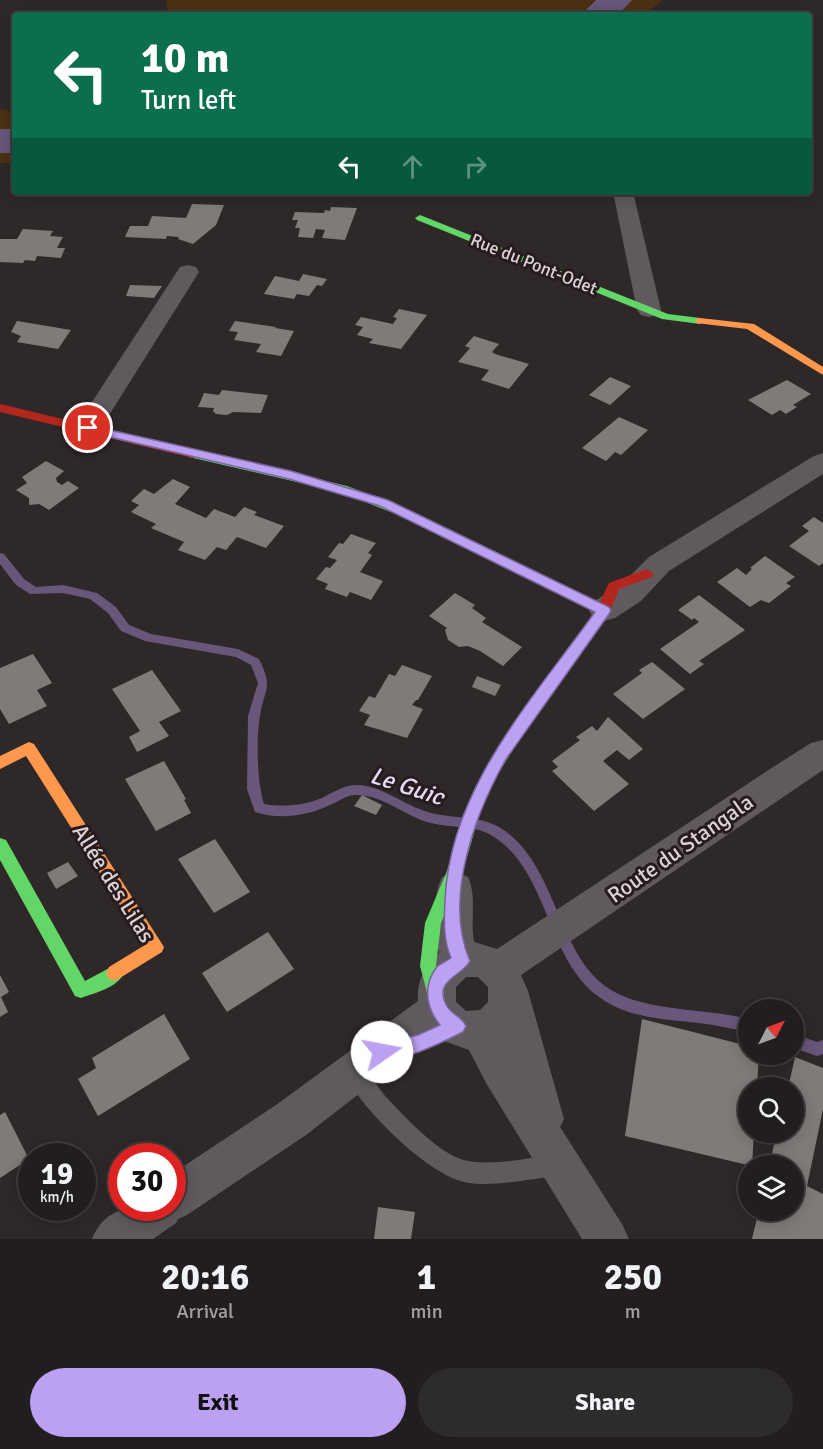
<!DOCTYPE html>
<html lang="en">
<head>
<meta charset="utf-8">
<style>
  body { margin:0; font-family:Signika,sans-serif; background:#2e2b2c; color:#f1f3f6; height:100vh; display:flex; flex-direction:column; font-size:22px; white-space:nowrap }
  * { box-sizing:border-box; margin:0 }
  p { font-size:20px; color:#a2a2a4 }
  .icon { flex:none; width:33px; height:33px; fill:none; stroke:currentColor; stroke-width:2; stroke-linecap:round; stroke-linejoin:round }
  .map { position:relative; height:1239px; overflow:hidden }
  .sheet { display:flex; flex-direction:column; background:#221e1f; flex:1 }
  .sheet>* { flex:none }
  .hud { position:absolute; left:12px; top:12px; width:800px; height:183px; border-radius:6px; box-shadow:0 3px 15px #0003,0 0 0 2px #3f3c3d; background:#0b6e4f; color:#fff; overflow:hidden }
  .needle { width:39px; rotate:48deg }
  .buttons { position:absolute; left:738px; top:999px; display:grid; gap:12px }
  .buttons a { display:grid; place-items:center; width:66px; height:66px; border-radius:50%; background:#221e1f; box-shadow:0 3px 15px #0003,0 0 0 2px #3f3c3d; font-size:30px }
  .speed { position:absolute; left:18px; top:1143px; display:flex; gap:12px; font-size:30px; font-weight:700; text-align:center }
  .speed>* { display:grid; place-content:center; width:78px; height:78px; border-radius:50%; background:#221e1f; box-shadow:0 3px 15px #0003,0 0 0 2px #3f3c3d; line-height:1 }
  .speed small { font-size:15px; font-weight:400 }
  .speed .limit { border:9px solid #d22; background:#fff; color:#111 }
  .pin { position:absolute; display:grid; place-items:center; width:51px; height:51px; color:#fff; margin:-26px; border:3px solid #fff; border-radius:50%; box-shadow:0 2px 6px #0007 }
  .me { position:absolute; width:66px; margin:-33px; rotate:78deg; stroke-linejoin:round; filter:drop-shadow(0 0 4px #0008) }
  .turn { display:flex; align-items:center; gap:21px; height:126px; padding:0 30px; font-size:27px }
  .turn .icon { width:78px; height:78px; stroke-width:2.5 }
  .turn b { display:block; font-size:42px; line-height:51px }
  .lanes { display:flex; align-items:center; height:57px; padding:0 30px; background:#0003; justify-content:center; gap:30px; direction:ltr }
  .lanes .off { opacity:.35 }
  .eta { display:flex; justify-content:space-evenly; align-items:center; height:102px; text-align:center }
  .eta b { font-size:36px; font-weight:700; line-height:42px }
  .button { display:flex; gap:12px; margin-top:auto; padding:12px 30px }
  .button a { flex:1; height:69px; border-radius:36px; background:#bca0f2; color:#111; font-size:24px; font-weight:700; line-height:69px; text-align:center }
  .button a+a { background:#2e2b2c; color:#f1f3f6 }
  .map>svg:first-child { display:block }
  .green { fill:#4b3114 }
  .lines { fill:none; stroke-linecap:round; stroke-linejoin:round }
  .stream { fill:#68567b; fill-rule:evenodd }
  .river { fill:#68567b; fill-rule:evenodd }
  .building { fill:#807a79 }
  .lane { fill:#605a5e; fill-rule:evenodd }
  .street { fill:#605a5e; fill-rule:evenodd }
  .fast { fill:#63d668; fill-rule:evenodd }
  .slow { fill:#ff974d; fill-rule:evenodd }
  .jam { fill:#b3261e; fill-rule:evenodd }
  .route { fill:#bca0f2; stroke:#7a689d; stroke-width:1.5 }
  .labels { text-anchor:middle; stroke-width:6; stroke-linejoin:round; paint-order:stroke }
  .far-street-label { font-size:18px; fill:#dcd3d5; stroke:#281b1e }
  .street-label { font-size:22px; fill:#dcd3d5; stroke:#281b1e }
  .water-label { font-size:24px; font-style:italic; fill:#e7daf6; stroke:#281b1e }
</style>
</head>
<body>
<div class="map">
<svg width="823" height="1239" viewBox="0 0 823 1239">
  <rect width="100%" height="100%" fill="#2e2829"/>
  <!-- green -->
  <path class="green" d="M166 0H662L645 15H168Z
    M0 109 15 112V163H0Z"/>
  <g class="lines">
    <!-- stream -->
    <path class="stream" d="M0 553 4 554 24 579 36 587 63 585 97 593 116 607 129 625 151 634 238 649 259 659C274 689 264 688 260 716 256 740 257 782 264 804 283 807 303 806 322 798 332 793 344 785 356 785 382 785 403 805 428 812 450 819 478 815 499 827 558 862 555 955 611 990 648 1012 705 1008 748 1019V1032C737 1030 725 1027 713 1025 675 1019 631 1021 599 997 545 958 549 867 489 834 473 825 449 828 431 823 406 817 382 794 355 795 346 795 338 802 330 805 307 816 279 820 255 812L247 789 248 716 258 683 251 665 236 657 145 641 121 631 108 613 90 599 63 593 30 594 16 585 0 564Z
      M794 1034 817 1042 823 1040V1054L817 1056 794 1048Z"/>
    <!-- river -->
    <path class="river" d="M596 0H632L618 15H581Z
      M0 129H15V153H0Z"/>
  </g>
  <!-- building -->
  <path class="building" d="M192 204 224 205 216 225 193 244 178 239 179 237 167 236 166 239 125 237 130 226H148L152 216 186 218Z
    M331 207 357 208 345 240 322 238 325 230 316 229 313 238 298 237 300 228H295L298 220H292L295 212 324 213 325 210 330 211Z
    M23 229 53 231 50 236 63 237 57 248H65L61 258 37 256 35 261 25 260 23 263 0 262V239H17Z
    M303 274 327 279 322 286 317 285 309 296 297 294 294 299 264 294 275 276 299 281Z
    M130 285 162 286 154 298 126 296Z
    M399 309 427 315 401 349 369 343 373 339 357 335 363 327 355 325 361 317 393 324 397 318 393 317Z
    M17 321 71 330 58 349 17 342 21 336 11 332Z
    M235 321 276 327 275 328 294 331 281 356 256 352 261 344 234 340 238 332 229 331Z
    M474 336 499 344 492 352 495 354 529 364 509 389 481 380 489 370 458 362 470 348 465 346Z
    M610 377 631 386 610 405 589 395Z
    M787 380 811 394 793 405 797 407 786 414 780 410 772 415 748 400Z
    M222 390 268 395 261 413 233 412 227 415 216 414 213 411 214 408 198 407 204 393 219 395Z
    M619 417 648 430 621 455 615 452 606 461 582 448Z
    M46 461 64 471 56 478 57 482 62 485 68 481 79 488 49 510 39 504 29 505V498L16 490 27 483 22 477Z
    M173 479 190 487 175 504 206 518 214 509 235 517 244 507 257 512 254 515 284 526 266 548 237 537 226 550 217 547 205 560 178 550 184 542 151 528 156 524 131 512 139 505 131 501 144 489 154 494Z
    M814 517 823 523V563L819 566 789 546 809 531 802 526Z
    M351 534 376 543 368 553 372 555 360 572 383 581 371 600 350 592 347 597 325 589 328 584 316 579 326 567 330 568 337 560 328 557 339 543 343 544Z
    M765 556 795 577 786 583 791 586 769 603 761 600 750 607 717 582 737 568 746 575 752 569 750 568Z
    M455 593 475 605 472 608 486 618 482 622 522 647 503 666 480 651 468 646 459 647 448 640 445 630 447 628 429 616Z
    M699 595 745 630 699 661 704 664 690 674 660 649 699 622 694 618 692 620 678 610Z
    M33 654 52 683 37 690 47 706 9 724 0 709V668Z
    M652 662 685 689 643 719 613 694 642 673 639 670Z
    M402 665 432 676 418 700H416L412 705 423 709 407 738 364 725 370 715 359 711 369 696 375 698 389 674 395 676Z
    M152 670 181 711 159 722 169 736 137 752 129 737 140 731 112 689Z
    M477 676 501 685 495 696 472 687Z
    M608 717 643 749 629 760 617 750 603 761 629 784 594 811 552 771 558 767 552 761 580 740 576 737 592 726 597 731Z
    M164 761 186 799 184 800 191 813 156 831 125 779Z
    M362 795 382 805 376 815 354 806Z
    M215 839 250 892 214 913 178 859Z
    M68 862 78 876 56 889 47 873Z
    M268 932 294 969 227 1012 202 973Z
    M0 975 9 992 1 997 8 1012 0 1017Z
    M164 1014 190 1059 98 1116 78 1079 96 1068 92 1058Z
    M642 1019 748 1046V1054H759L757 1088H748V1132H754L752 1166 625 1136Z
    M795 1057 823 1068V1109L807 1186 823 1194V1239H752L759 1210H794V1166H769L777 1132H794V1088H788Z
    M5 1112 29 1159 0 1178V1115Z
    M378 1207 415 1212 411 1239H374Z"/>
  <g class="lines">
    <!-- lane -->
    <path class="lane" d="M354 1062C369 1068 377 1088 388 1099 406 1118 442 1157 468 1161 496 1166 528 1158 556 1154L563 1158 567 1165 563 1172 556 1176C531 1179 488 1188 464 1182 426 1173 359 1107 344 1072L347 1065Z"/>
    <!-- street -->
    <path class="street" d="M613 192H633L661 310 657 315 649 317 641 315 637 310Z
      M188 265 196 267 199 272 101 428 97 434 88 436 79 434 75 428 180 267Z
      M823 453V474L669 571 641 601 615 618 604 621 593 618 589 610 593 602 621 585 649 557 814 456Z
      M823 740V770L521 975 528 991 564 1119 560 1127 622 1224 629 1239H582L486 1083 469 1050 444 1041 435 1035 306 1135 187 1215 178 1219 176 1223 153 1239H92C108 1201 138 1208 172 1208V1174L276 1105 418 1001C416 983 425 963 439 953 433 929 432 899 442 877L455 872 468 877C477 896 470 920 474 942L497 949 770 769 811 743ZM478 977 488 987V1002L480 1010 466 1011 456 1002V987L466 977Z"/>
    <!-- fast -->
    <path class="fast" d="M420 215 668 314 700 318 705 321 700 324 662 319 417 220 415 218Z
      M193 450 347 486 414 512 519 563 520 566 514 571 509 569 406 518 340 492 189 457 187 454Z
      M589 626 594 627 596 631 594 635 527 727 491 785 479 815 463 871 441 923 436 966 444 994 441 1000 435 1002 429 1000 420 966 425 923 447 871 463 815 480 778 517 719 584 627Z
      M0 838 6 840 85 981 115 965 121 967 124 973C117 988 95 993 81 998L75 996 0 860Z"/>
    <!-- slow -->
    <path class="slow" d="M700 318 754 324 823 367V375L747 329 696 323V319Z
      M29 742 34 744 164 947 162 952 115 981 109 979 106 973 109 967 145 945 26 756 0 769V756Z"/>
    <!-- jam -->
    <path class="jam" d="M0 404 193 450 199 454 193 458 0 412Z
      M514 561 600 602 609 583 647 569 654 574 652 577 619 589C614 602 600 639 584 635L582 631 596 612 509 569 508 566Z"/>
  </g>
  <!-- route -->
  <path class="route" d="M88 425 291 471 388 500 609 607 611 610 609 614 506 759C475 814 443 899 470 961 463 976 432 980 447 1006 452 1015 462 1017 466 1026L463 1032C443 1042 396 1066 375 1058L373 1052 375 1045 418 1035 440 1025C427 1009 422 987 436 968 439 964 447 961 451 958 443 939 444 920 445 900 450 787 533 699 595 612L380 506 289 479 84 431 82 428Z"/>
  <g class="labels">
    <!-- far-street labels -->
    <g class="far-street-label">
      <text transform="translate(534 264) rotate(22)" y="6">Rue du Pont-Odet</text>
    </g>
    <!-- street labels -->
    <g class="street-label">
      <text transform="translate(680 848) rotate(-35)" y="8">Route du Stangala</text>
      <text transform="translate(114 883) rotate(58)" y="8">Allée des Lilas</text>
    </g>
    <!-- water labels -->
    <g class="water-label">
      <text transform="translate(407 786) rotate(18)" y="8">Le Guic</text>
    </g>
  </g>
</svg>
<div class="buttons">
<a><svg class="needle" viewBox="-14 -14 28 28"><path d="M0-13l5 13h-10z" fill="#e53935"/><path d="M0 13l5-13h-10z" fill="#a2a2a4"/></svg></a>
<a><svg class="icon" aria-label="search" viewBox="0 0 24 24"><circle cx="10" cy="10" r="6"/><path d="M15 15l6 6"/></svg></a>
<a><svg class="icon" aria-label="layers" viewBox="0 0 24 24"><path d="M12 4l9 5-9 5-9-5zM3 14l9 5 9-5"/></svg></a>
</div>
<div class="speed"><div>19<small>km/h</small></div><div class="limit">30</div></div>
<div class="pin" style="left:88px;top:428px;background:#d93025"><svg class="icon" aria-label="arrive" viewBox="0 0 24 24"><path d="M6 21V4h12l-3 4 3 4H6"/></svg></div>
<svg class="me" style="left:382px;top:1052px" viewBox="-20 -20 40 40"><circle r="19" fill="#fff"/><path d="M0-13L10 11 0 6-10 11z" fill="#bca0f2"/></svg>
<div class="hud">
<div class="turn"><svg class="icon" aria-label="left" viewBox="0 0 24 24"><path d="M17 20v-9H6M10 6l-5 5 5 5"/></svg><div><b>10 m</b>Turn left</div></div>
<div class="lanes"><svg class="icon" aria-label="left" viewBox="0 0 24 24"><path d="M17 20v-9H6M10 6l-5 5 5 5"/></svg><svg class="icon off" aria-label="ahead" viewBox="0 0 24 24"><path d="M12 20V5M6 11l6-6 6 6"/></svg><svg class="icon off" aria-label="right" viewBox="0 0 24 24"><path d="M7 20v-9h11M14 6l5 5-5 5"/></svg></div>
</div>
</div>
<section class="sheet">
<div class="eta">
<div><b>20:16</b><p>Arrival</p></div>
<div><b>1</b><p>min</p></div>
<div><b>250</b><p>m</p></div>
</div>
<div class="button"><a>Exit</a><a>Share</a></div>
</section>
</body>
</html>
